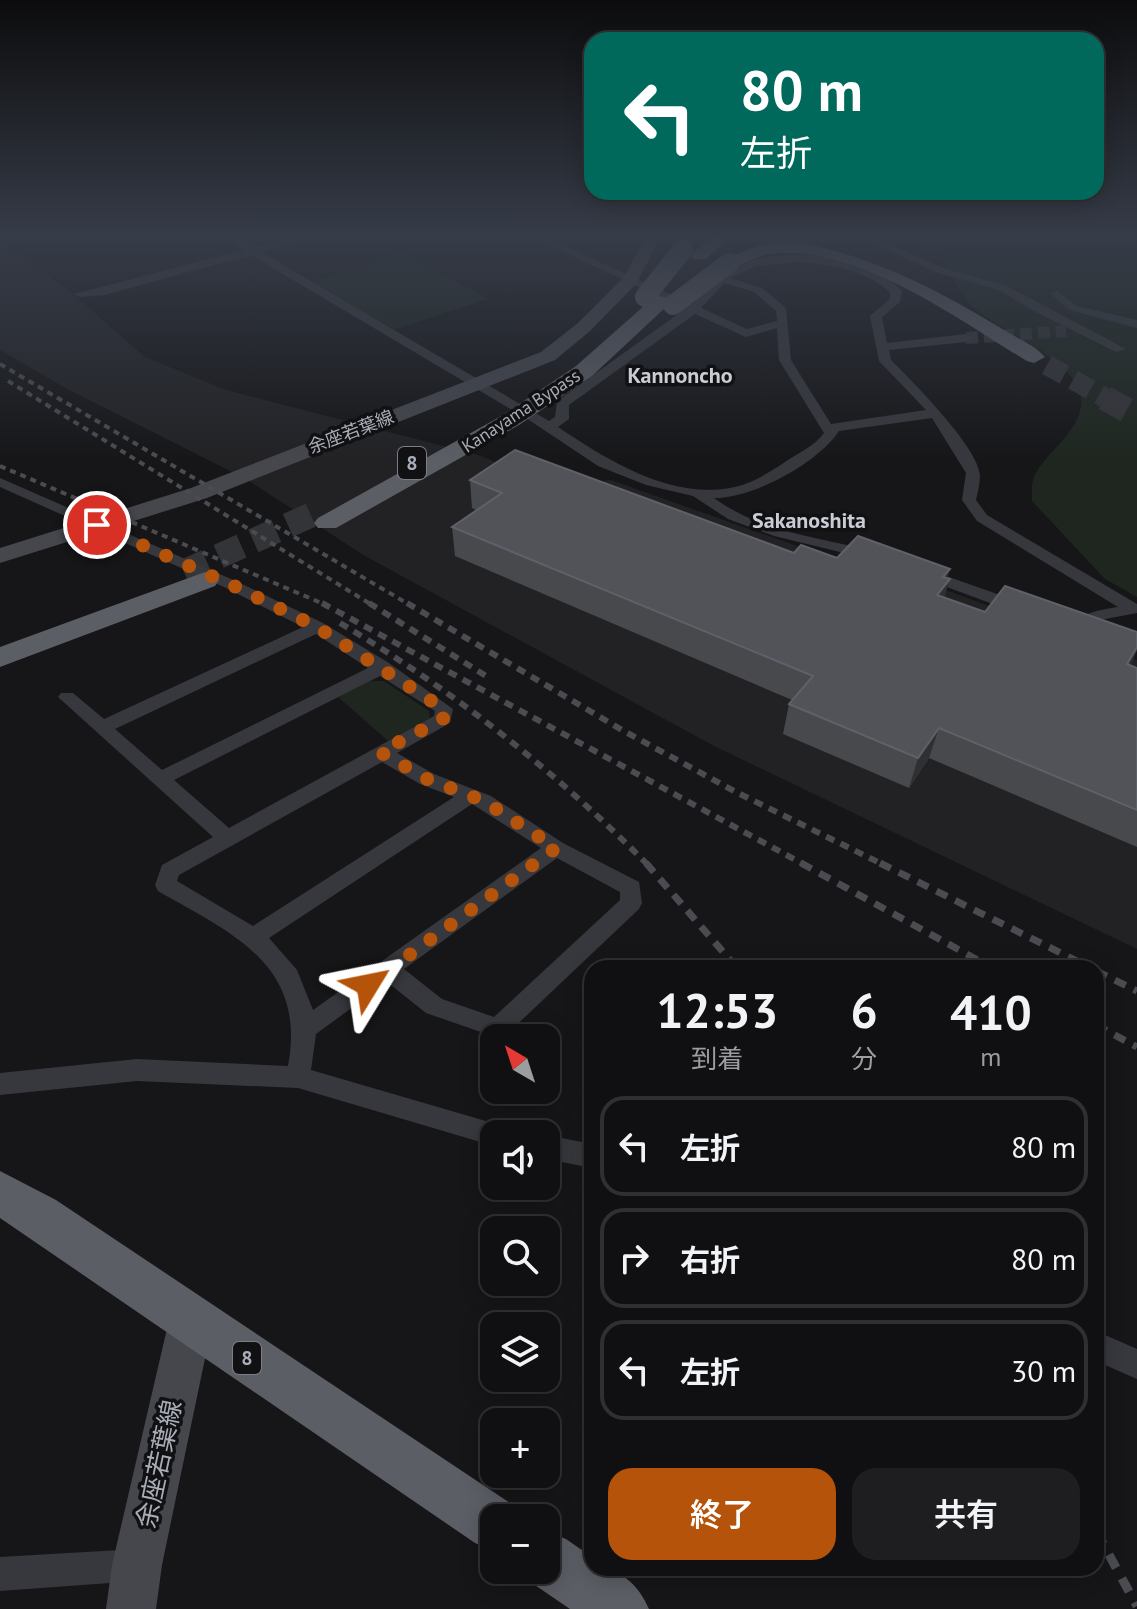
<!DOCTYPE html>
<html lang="ja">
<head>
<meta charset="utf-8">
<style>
  body { margin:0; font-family:"PT Sans","Noto Sans JP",sans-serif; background:#1e1e20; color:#f1f3f6; height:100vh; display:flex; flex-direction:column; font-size:30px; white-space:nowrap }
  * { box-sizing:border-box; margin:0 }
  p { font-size:26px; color:#9c9d9f }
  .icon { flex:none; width:44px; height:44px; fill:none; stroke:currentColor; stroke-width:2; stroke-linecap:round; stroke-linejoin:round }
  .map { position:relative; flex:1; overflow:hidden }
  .side { position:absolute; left:584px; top:960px; width:520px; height:616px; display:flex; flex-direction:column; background:#101012; border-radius:24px; box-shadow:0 4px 20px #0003,0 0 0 2px #303032 }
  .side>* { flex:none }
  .hud { position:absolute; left:584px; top:32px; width:520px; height:168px; border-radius:24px; box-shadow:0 4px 20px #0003,0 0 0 2px #303032; background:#00695c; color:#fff; overflow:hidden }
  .needle { width:52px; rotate:321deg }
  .buttons { position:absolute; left:480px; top:1024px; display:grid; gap:16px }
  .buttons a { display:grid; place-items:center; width:80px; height:80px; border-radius:16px; background:#101012; box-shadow:0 4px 20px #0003,0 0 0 2px #303032; font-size:40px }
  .pin { position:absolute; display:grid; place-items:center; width:68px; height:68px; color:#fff; margin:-34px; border:4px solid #fff; border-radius:50%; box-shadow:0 2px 8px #0007 }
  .me { position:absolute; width:88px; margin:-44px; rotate:55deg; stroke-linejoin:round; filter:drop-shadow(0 0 6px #0008) }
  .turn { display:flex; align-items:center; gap:28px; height:168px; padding:0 24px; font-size:36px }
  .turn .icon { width:104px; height:104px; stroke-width:2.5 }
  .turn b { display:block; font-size:56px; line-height:68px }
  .eta { display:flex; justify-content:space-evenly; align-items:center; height:136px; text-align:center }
  .eta b { font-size:48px; font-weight:600; line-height:56px }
  .button { display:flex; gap:16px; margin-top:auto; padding:16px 24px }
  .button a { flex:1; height:92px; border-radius:24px; background:#b45309; color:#fff; font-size:32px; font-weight:600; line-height:92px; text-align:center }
  .button a+a { background:#1e1e20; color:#f1f3f6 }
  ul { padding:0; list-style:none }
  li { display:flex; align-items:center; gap:24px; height:100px; margin:0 16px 12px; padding:0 8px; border:4px solid #303032; border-radius:24px }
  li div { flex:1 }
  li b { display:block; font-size:30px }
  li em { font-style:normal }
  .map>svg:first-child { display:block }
  .built { fill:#222225 }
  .green { fill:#1e261f }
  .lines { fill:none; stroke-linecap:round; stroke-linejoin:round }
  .minor-tunnel { stroke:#333438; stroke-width:12; stroke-dasharray:12 6; stroke-linecap:butt }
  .trunk-tunnel-far1 { stroke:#333438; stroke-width:20; stroke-dasharray:20 10; stroke-linecap:butt }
  .trunk-tunnel { stroke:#333438; stroke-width:25; stroke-dasharray:25 13; stroke-linecap:butt }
  .minor { fill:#37383d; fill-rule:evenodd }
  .secondary { fill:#45474d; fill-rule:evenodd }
  .trunk { fill:#5b5e65; fill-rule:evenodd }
  .rail-far3 { stroke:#4a4c52; stroke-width:4; stroke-dasharray:6 5; stroke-linecap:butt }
  .rail-far2 { stroke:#4a4c52; stroke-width:6; stroke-dasharray:9 7; stroke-linecap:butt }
  .rail-far1 { stroke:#4a4c52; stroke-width:7; stroke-dasharray:12 9; stroke-linecap:butt }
  .rail { stroke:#4a4c52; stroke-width:9; stroke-dasharray:15 12; stroke-linecap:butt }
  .trunk-bridge { stroke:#5b5e65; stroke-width:20 }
  .wall { fill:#47494d }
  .shaded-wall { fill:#2f3033 }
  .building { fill:#525359; stroke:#5f6168; stroke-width:2 }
  .route { stroke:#b45309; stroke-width:14; stroke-dasharray:0 25.2 }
  .labels { text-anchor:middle; stroke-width:7; stroke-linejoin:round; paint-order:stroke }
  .far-street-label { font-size:18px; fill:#a8adb8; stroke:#111113 }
  .shield { fill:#111113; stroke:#7b7e86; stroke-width:2 }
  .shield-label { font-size:20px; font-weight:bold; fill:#a8adb8 }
  .far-quarter-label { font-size:22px; font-weight:bold; fill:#c9ccd4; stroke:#111113 }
  .near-street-label { font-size:26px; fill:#a8adb8; stroke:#111113 }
</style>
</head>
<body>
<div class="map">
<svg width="1137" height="1609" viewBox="0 0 1137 1609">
  <rect width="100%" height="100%" fill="#161618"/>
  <!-- built -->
  <path class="built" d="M0 239 74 295 145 357 226 390 478 455 559 487 611 480 811 551 872 563 1137 660V949L714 746 365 556 246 479 69 390 0 350Z"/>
  <!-- green -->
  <path class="green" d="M886 237H1137V597L1105 579 1032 501C1032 494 1031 484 1034 477 1045 452 1077 435 1081 406 1087 363 1001 333 973 307 959 295 950 271 941 255Z
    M403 254 488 299 389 331 307 283Z
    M370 681H384L429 711 430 718 388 741 338 697Z"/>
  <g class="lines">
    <!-- minor-tunnel -->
    <path class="minor-tunnel" d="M966 338 1066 331"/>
    <!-- trunk-tunnel-far1 -->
    <path class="trunk-tunnel-far1" d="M1047 365 1109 400"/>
    <!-- trunk-tunnel -->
    <path class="trunk-tunnel" d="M1105 398 1137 416
      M184 572 311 515"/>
    <!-- minor -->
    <path class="minor" d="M224 237H236L254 247 294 237H309L261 252 549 421 555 417 557 401 685 309 533 237H545L692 304C706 291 715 275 733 267 781 246 864 251 902 291L900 302 882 317 887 343 966 334 972 338 966 342 889 350 891 360C912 381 978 447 980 475 980 483 978 492 976 500L987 515 1137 604V613L1100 620 1082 632H1070L1067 628C1081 613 1098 610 1118 607L977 521 962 500 966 473 932 418 839 431C817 464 753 498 714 498 760 532 821 538 875 551V557L869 559 774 536 728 519 693 496 646 485 598 466 529 420 251 255 104 295 80 297 74 294 244 250ZM797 262C831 264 863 269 890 292V299L870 316 879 361 926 410 831 424 791 360 786 308 762 288 730 278 756 266ZM724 283 754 292 776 311 777 321 747 329 701 308ZM695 314 746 337 777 328 779 360 824 433C815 446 798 453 785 462 770 472 753 483 735 487 672 501 607 460 558 427L569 419V405Z
      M766 237H776L779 243 770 245Z
      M861 237H874L943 268 1007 286 1126 349 1116 352 1034 311 999 290 935 272Z
      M1057 291 1077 306 1137 320V328L1069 310 1051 294Z
      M0 478 238 582 323 623 389 663 453 709 450 723 397 753 434 774 491 796 563 843 639 882 642 903 639 909 506 1035 498 1038 426 1013 387 982 316 1034 311 1070 503 1126 507 1134H494V1146L298 1088 137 1081 0 1095V1073L137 1059 288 1066C307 965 233 934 158 891L155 885 162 865 213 837 58 697 61 693H73L104 719 303 627 226 588 0 487ZM316 634 368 668 162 770 115 729ZM380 676 435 711 434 716 229 828 174 780ZM382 762 420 784 454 797 253 926 177 881 179 875ZM472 804 541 848 313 1010 297 970 269 938ZM557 858 620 892V900L494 1017 442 999 404 969Z
      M926 569 1026 604 1028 608 1020 613 1014 612 920 577V571Z
      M546 1135 592 1144V1168L546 1159Z
      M1096 1331 1137 1349V1379L1096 1361Z
      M137 1549 149 1553 153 1565 149 1577 137 1581 0 1591V1557Z"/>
    <!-- secondary -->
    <path class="secondary" d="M645 237H660L637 283 590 331 555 360 207 498 0 563V548L191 488 541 352 578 323 624 277Z
      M191 1298 206 1305 213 1320 162 1565 156 1609H106L112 1565 169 1320 176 1305Z"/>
    <!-- trunk -->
    <path class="trunk" d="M710 237H729L706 259H694L691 255Z
      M803 243C879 259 938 290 1004 330 1017 338 1035 345 1045 357L1034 363 1027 361C955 318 858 244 770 254 756 256 743 265 729 269L720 263 722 259 764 244Z
      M660 296 667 298 670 302 667 306 592 376 519 425 336 528H318L314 523 318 518 503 415 576 366 653 298Z
      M205 572 215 574 219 580 215 586 0 667V647Z
      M0 1171 56 1200 513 1505 519 1518H494V1551L475 1543 0 1218Z
      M546 1531 566 1539 592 1557V1568C621 1568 638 1584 649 1609H570L526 1579 523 1570H546Z"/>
    <!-- rail-far3 -->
    <path class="rail-far3" d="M0 364 410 605
      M8 381 372 605
      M0 466 326 605"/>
    <!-- rail-far2 -->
    <path class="rail-far2" d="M322 603 805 865
      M369 603 491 679
      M407 603 622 730 736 792 884 865
      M340 623C454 691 555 771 648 865"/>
    <!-- rail-far1 -->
    <path class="rail-far1" d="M646 863 737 968
      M801 863 992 968
      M880 863 1091 968
      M1096 971 1137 991
      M1096 1025 1137 1047"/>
    <!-- rail -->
    <path class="rail" d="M1096 1531 1137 1606"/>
    <!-- trunk-bridge -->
    <path class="trunk-bridge" d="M645 297 683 249
      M673 305 729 263"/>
  </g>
  <!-- wall -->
  <path class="wall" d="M470 480 794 553 837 558 947 578 944 598 985 612 1137 632V650L1130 665 1137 668V847L929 758 909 788 783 734 789 704 792 700 455 556 452 527 476 510 472 508Z"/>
  <!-- shaded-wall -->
  <path class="shaded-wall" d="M950 569 945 585 950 579 941 608 929 624 943 577Z
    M1137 647V650L1131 664 1114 694 1127 664Z
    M939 728 929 758 909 788 918 758Z"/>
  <!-- building -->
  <path class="building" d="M515 450 794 553 801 545 837 558 858 536 950 569 943 577 950 579 937 595 985 612 1005 586 1137 632V647L1127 664 1137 668V810L939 728 918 758 789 704 813 676 452 527 502 493 470 480Z"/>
  <!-- sky -->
  <linearGradient id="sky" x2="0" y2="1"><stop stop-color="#0c0c0d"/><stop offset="0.51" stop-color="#363c48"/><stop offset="1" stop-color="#363c48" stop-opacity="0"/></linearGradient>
  <rect width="1137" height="462" fill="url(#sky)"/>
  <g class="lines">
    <!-- route -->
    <path class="route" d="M97 525 232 585 317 627 444 709 443 719 380 752 427 779 484 801 556 848 368 985"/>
  </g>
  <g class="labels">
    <!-- far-street labels -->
    <g class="far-street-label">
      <text transform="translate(521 411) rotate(-33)" y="6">Kanayama Bypass</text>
      <text transform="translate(351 432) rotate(-21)" y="6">余座若葉線</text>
    </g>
    <!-- shield labels -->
    <g class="shield">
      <rect x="398" y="447" width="28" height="32" rx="6"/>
      <rect x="233" y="1342" width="28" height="32" rx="6"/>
    </g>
    <g class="shield-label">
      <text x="412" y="470">8</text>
      <text x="247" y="1365">8</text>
    </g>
    <!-- far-quarter labels -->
    <g class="far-quarter-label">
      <text x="680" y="383">Kannoncho</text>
      <text x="809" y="528">Sakanoshita</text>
    </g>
    <!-- near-street labels -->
    <g class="near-street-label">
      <text transform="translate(159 1464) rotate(-78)" y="9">余座若葉線</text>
    </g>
  </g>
</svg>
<div class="buttons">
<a><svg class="needle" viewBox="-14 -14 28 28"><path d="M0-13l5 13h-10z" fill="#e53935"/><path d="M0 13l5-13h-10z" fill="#9c9d9f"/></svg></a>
<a><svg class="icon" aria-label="sound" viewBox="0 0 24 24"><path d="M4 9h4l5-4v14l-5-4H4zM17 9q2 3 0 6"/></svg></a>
<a><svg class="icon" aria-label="search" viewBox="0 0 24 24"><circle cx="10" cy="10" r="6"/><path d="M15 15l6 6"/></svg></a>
<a><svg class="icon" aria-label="layers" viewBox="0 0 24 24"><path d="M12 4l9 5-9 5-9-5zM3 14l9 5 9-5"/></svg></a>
<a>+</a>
<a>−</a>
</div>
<div class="pin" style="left:97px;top:525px;background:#d93025"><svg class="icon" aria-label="arrive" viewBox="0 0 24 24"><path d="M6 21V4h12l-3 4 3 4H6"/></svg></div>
<svg class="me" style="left:368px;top:985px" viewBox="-20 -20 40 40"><path d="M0-17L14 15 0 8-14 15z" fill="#b45309" stroke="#fff" stroke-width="4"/></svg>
<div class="hud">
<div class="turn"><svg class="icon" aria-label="left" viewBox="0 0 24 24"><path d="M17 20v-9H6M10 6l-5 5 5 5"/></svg><div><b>80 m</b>左折</div></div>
</div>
<section class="side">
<div class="eta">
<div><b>12:53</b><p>到着</p></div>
<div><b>6</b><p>分</p></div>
<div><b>410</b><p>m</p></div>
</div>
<ul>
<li><svg class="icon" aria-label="left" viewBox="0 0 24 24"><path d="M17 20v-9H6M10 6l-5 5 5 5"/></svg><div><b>左折</b></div><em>80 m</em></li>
<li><svg class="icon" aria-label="right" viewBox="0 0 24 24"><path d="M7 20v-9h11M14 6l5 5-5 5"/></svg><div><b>右折</b></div><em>80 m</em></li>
<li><svg class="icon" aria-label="left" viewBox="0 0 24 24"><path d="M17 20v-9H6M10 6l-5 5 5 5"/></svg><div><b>左折</b></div><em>30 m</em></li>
</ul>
<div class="button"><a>終了</a><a>共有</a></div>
</section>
</div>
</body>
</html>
